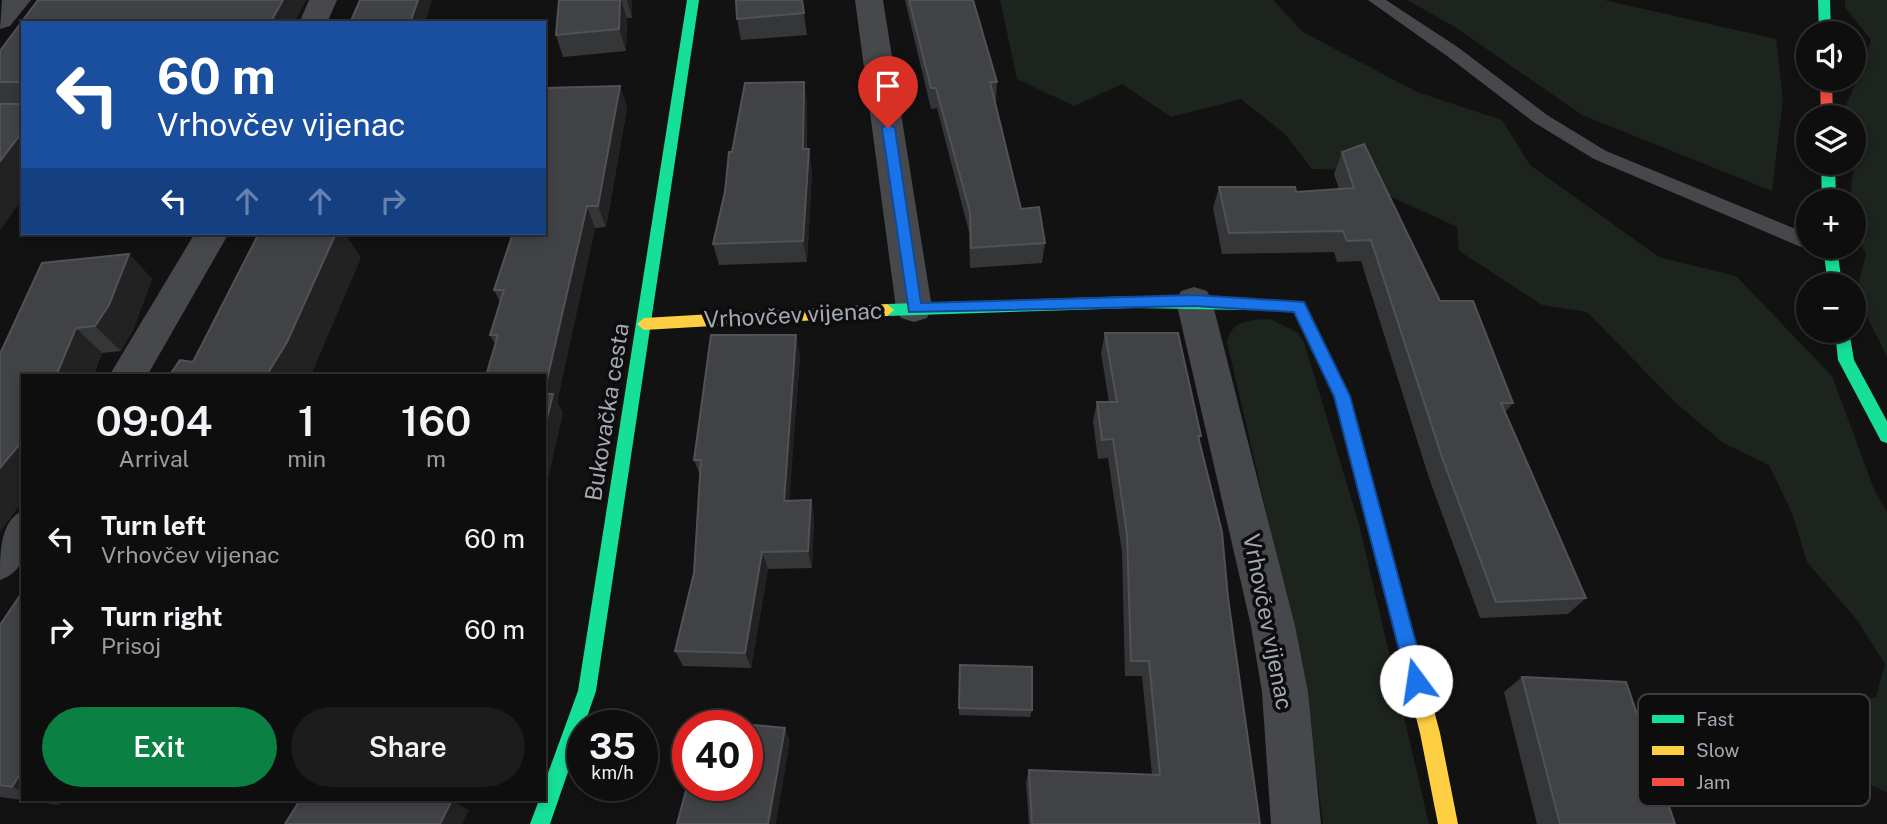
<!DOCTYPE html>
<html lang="en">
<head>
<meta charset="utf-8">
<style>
  body { margin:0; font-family:"Public Sans",sans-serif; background:#1c1c1c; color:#f1f3f6; height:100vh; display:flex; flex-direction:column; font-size:26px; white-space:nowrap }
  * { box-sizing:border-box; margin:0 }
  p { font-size:23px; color:#9b9c9e }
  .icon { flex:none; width:38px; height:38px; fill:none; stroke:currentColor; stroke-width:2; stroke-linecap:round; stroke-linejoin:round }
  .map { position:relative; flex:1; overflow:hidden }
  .panel { position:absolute; left:21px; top:374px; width:525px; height:427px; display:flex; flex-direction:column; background:#0e0e0e; border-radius:0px; box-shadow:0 4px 10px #0003,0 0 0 2px #2e2e2e }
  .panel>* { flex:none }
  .top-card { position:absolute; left:21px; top:21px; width:525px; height:214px; border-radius:0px; box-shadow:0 4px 10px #0003,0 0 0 2px #2e2e2e; background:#1a4fa0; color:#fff; overflow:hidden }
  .fabs { position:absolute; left:1796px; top:21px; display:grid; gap:14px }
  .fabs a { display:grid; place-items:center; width:70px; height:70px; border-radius:50%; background:#0e0e0e; box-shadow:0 4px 10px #0003,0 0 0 2px #2e2e2e; font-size:35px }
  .speed { position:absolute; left:567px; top:710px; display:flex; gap:14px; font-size:35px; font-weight:700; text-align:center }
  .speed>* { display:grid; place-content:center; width:91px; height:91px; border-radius:50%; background:#0e0e0e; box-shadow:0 4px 10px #0003,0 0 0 2px #2e2e2e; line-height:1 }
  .speed small { font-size:18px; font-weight:400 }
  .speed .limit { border:10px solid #d22; background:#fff; color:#111 }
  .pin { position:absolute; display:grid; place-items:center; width:60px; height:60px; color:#fff; margin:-72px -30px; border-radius:50% 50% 50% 0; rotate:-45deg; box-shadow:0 0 7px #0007 }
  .pin .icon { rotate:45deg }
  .me { position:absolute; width:77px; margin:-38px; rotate:346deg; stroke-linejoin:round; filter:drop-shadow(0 0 5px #0008) }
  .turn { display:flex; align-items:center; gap:24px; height:147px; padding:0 21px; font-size:32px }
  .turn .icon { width:91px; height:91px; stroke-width:2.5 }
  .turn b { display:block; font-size:49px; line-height:60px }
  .lanes { display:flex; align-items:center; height:66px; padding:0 21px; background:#0003; justify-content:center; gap:35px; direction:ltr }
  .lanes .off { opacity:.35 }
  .eta { display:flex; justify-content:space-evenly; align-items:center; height:119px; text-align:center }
  .eta b { font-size:42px; font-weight:600; line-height:49px }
  .primary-button { display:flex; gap:14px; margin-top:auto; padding:14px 21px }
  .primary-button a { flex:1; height:80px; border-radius:42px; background:#0b8043; color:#fff; font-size:28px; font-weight:600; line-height:80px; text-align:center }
  .primary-button a+a { background:#1c1c1c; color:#f1f3f6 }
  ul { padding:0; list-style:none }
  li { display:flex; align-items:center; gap:21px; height:91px; padding:0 21px }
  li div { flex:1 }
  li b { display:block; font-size:26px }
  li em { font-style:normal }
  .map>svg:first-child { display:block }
  .green { fill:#1d231d }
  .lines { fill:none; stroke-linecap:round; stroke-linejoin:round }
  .lane { fill:#47484b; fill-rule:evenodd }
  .street { fill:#47484b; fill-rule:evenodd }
  .fast { fill:#16e098; fill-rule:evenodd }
  .slow { fill:#ffcf43; fill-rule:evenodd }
  .jam { fill:#f24e42; fill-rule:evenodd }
  .wall { fill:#353637 }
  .shaded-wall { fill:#222223 }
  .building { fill:#414245; stroke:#515256; stroke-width:2 }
  .route { fill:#1a73e8; stroke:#114b97; stroke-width:2 }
  .labels { text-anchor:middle; stroke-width:7; stroke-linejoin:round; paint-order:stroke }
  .street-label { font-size:23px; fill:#a4a8b3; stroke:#0d0d0e }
  .key { fill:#0d0d0e; stroke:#3a3c40; stroke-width:2 }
  .key-label { font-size:19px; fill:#a4a8b3 }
</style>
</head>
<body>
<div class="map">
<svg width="1887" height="824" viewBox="0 0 1887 824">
  <rect width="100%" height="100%" fill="#121213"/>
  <!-- green -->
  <path class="green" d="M1000 0H1273L1303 32 1417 92 1502 120 1530 165 1659 257 1736 276 1832 376 1874 489 1887 512V792L1858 780 1837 708 1876 697 1885 664 1858 621 1807 562 1792 513 1769 465 1723 443 1676 403 1587 312 1542 305 1459 251 1457 227 1381 192 1368 170 1312 169 1285 134 1241 99 1171 117 1122 84 1074 106 1017 79Z
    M1407 0H1604L1776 39 1783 100 1772 191 1582 115 1455 27Z
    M1845 0H1887V357L1856 294 1866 254 1853 231V201H1850L1854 161 1853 117H1841L1863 65 1871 40 1845 7Z
    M1270 319 1297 332 1304 342 1359 524 1429 824H1323L1303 670 1227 342C1231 320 1251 320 1270 319Z"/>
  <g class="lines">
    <!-- lane -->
    <path class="lane" d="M1368 0H1386L1459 48 1547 115 1606 151 1808 234V247H1815H1801L1594 159 1535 123 1447 56Z"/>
    <!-- street -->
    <path class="street" d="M2 0H31L10 26 0 29Z
      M309 0H337L327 23H299Z
      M855 0H883L932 308 927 318 914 322 901 318 896 308Z
      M195 233H229L147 376H109Z
      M1194 287 1207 291 1212 301 1295 626 1308 692 1321 824H1271L1262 692 1251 626 1176 301 1181 291Z
      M23 510C23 541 33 568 0 580 0 550 0 522 23 510Z"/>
    <!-- fast -->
    <path class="fast" d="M687 0H699L596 691 550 824H530L539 800H544V784L578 691Z
      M1818 0H1830L1831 33H1819Z
      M1821 163H1835L1836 201H1822Z
      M1823 247H1837L1842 285H1828Z
      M1135 296 1304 302 1350 396 1365 452 1363 457 1357 459 1351 457 1349 452 1334 396 1294 311 1135 308 887 316 880 310 887 304Z
      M1835 331H1849L1854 360 1887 421V443L1881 441 1838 360Z"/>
    <!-- slow -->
    <path class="slow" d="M887 304 894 310 887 316 644 330 637 324 644 318Z
      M1357 445 1363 447 1365 452 1440 733 1458 824H1438L1420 733 1349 452 1351 447Z"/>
    <!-- jam -->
    <path class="jam" d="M1820 79H1832L1833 117H1821Z"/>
  </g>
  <!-- wall -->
  <path class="wall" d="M38 0H306L294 23H23V103H0V51Z
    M559 0H632V18H627L626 51 563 57 556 35Z
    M802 0 807 35 741 40 737 19Z
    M905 0H973L997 82 996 102H995L1021 209 1045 243 1042 263 970 268 969 232 937 108 931 109Z
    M804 82 807 104V149L812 171 807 262 719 265 713 244 732 152Z
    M620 86 627 108 606 227 595 228 557 402 563 413 495 344 490 335 500 302 494 290Z
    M1342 152 1440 301 1513 403 1505 412 1586 598 1568 614 1480 618 1429 478 1361 261 1337 262 1334 252 1222 254 1213 208 1219 187 1296 192 1339 189 1334 174Z
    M129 254 152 279 133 330 121 351 102 353 93 376H23V501L0 531V354L42 263Z
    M1105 333 1201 436 1199 441 1228 598 1260 824H1029L1026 782 1029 770 1152 775 1142 676H1125L1122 552 1108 458 1098 459 1093 421 1097 402H1109L1101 353Z
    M800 355 789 500H811L814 518 812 568 768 569 751 668 683 666 675 651 694 573 700 475 694 460Z
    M23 591V800H62L59 805 0 797V625Z
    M960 665 1032 710 1030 717 959 715Z
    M1522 677 1675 824H1537L1504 692Z"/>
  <!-- shaded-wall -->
  <path class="shaded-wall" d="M283 0H306L294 23H270Z
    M418 0H432L425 23H410Z
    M620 0H621L627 18 626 51 619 29Z
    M627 0H632V18Z
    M804 82 807 104 806 171 803 149Z
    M620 86 627 108 606 227 598 206Z
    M23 131V198L0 230V161Z
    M809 149 812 171 807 262 803 241Z
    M587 206 595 228 557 402 563 413 544 497V394Z
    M336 233H345L361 258 312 373 310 376H266Z
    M129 254 152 279 133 330 121 351 95 326Z
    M76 328 102 353 93 376H56Z
    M796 335 800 355 788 518 784 501Z
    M18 446 23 450V501L0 531V468Z
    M811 500 814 518 812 568 808 551Z
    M762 552 768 569 751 668 745 653Z
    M785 728 790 741 776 824H768Z
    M23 769V791L12 787Z
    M45 800H62L59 805Z
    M452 800 469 810 462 824H440Z"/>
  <!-- building -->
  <path class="building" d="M38 0H283L270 23H23V82H0V51Z
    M360 0H418L410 23H350Z
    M559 0H620L619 29 556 35Z
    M736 0H802L804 13 737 19Z
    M909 0H973L997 82H990L1021 209 1039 207 1045 243 971 248 970 212 936 88H931Z
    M804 82 803 149H809L803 241 713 244 725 192 729 152H732L745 83Z
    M620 86 598 206H587L544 393V376H486L498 335H490L504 290H494L513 233H544L545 88Z
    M0 104H23V131L0 161Z
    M1364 144 1440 301H1473L1513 403H1501L1586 598 1496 602 1443 460 1371 240 1347 241 1343 231 1229 233 1219 187H1295L1296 192 1354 188 1342 152Z
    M259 233H336L287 342 266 376H169L180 360 193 362Z
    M129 254 109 305 95 326 76 328 56 376H23V446H18L0 468V354L42 263Z
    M1105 333H1178L1201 436H1198L1222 532 1228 598 1260 824H1032L1029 770 1160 775 1149 661H1131L1127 534 1113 439 1102 440 1097 402H1117Z
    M711 335H796L784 501 811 500 808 551 762 552 745 653 675 651 694 573 701 460H694Z
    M544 394H553L544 431Z
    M23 591V769L12 787 0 785V625Z
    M960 665 1032 667V710L959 708Z
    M1522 677 1626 682 1675 824H1560Z
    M703 720 785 728 768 824H677L688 783V786H747V726H702Z
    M300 800H452L440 824H285Z"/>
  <!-- route -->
  <path class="route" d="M888 124 895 128 921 303 1194 295 1304 302 1350 396 1426 681 1423 687 1416 690 1410 687 1407 681 1334 396 1294 312 1194 306 909 312 882 128Z"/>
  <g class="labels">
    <!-- street labels -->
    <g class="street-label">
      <text transform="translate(793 315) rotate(-3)" y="8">Vrhovčev vijenac</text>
      <text transform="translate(607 412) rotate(-81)" y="8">Bukovačka cesta</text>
      <text transform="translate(1268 622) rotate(79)" y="8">Vrhovčev vijenac</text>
    </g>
  </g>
  <!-- legend -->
  <rect x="1638" y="694" width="232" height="112" rx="10" class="key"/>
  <rect x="1652" y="715" width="32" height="8" fill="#16e098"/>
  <rect x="1652" y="746" width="32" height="9" fill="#ffcf43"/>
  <rect x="1652" y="778" width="32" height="8" fill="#f24e42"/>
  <g class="key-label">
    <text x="1696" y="726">Fast</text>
    <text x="1696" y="757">Slow</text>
    <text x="1696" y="789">Jam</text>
  </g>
</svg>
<div class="fabs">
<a><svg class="icon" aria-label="sound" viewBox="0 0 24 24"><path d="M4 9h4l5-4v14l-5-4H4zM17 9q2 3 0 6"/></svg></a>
<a><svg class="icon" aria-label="layers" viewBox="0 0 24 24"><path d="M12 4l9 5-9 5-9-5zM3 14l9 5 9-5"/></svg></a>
<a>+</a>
<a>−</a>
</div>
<div class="speed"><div>35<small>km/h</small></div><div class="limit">40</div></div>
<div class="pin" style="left:888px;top:128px;background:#d93025"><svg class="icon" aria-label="arrive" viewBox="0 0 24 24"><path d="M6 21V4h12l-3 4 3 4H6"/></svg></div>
<svg class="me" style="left:1416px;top:681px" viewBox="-20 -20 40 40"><circle r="19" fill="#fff"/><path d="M0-13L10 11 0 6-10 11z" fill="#1a73e8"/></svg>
<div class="top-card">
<div class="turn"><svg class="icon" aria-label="left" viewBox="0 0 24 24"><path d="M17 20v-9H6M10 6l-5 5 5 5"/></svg><div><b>60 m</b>Vrhovčev vijenac</div></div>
<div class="lanes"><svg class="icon" aria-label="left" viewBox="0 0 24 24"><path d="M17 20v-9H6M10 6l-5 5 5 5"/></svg><svg class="icon off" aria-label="ahead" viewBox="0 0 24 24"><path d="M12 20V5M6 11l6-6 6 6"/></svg><svg class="icon off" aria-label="ahead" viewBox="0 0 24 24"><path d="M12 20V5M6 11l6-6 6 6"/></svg><svg class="icon off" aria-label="right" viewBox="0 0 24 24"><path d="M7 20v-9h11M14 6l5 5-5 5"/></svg></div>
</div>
<section class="panel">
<div class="eta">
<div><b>09:04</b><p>Arrival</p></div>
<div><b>1</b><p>min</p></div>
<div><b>160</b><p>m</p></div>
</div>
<ul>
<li><svg class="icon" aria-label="left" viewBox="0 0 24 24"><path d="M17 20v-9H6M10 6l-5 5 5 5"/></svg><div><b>Turn left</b><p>Vrhovčev vijenac</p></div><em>60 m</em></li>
<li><svg class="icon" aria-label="right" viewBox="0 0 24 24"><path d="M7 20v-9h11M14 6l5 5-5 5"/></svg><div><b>Turn right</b><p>Prisoj</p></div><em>60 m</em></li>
</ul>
<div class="primary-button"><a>Exit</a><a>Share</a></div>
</section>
</div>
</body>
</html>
